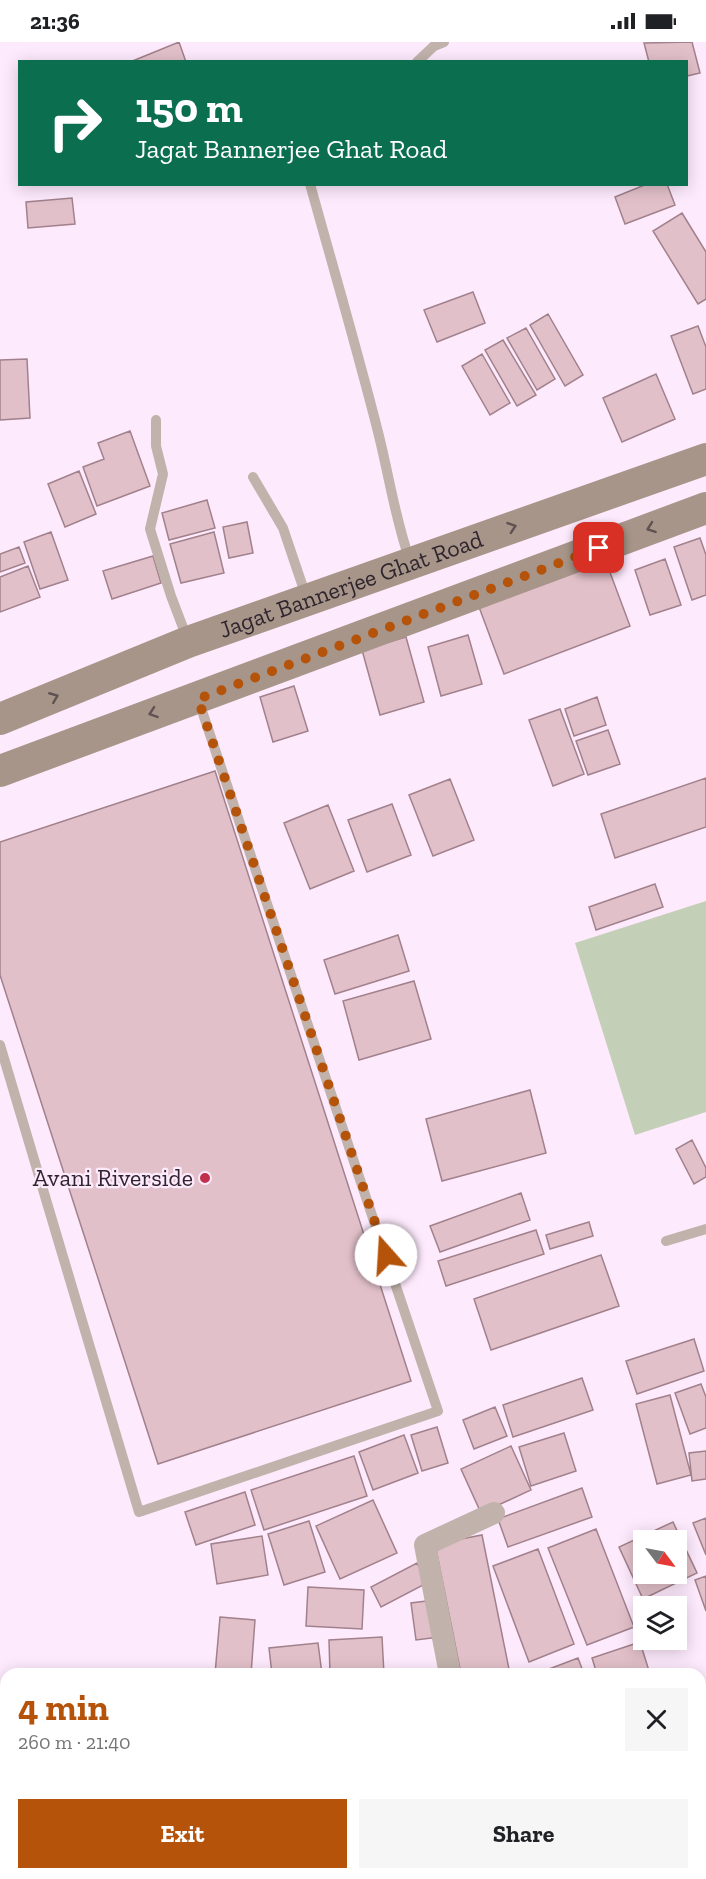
<!DOCTYPE html>
<html lang="en">
<head>
<meta charset="utf-8">
<style>
  body { margin:0; font-family:"Zilla Slab",serif; background:#f6f6f6; color:#202124; height:100vh; display:flex; flex-direction:column; font-size:22px; white-space:nowrap }
  * { box-sizing:border-box; margin:0 }
  p { font-size:20px; color:#757577 }
  .icon { flex:none; width:33px; height:33px; fill:none; stroke:currentColor; stroke-width:2; stroke-linecap:round; stroke-linejoin:round }
  .map { position:relative; flex:1; overflow:hidden }
  .panel { position:absolute; left:0px; top:1626px; width:706px; height:212px; display:flex; flex-direction:column; background:#fff; border-radius:18px 18px 0 0; box-shadow:0 3px 15px #0003 }
  .panel>* { flex:none }
  .top-card { position:absolute; left:18px; top:18px; width:670px; height:126px; border-radius:0px; box-shadow:0 3px 15px #0003; background:#0b6e4f; color:#fff; overflow:hidden }
  .needle { width:39px; rotate:122deg }
  .buttons { position:absolute; left:633px; top:1488px; display:grid; gap:12px }
  .buttons a { display:grid; place-items:center; width:54px; height:54px; border-radius:0px; background:#fff; box-shadow:0 3px 15px #0003; font-size:30px }
  .pin { position:absolute; display:grid; place-items:center; width:51px; height:51px; color:#fff; margin:-26px; border-radius:12px; box-shadow:0 3px 9px #0006 }
  .me { position:absolute; width:66px; margin:-33px; rotate:341deg; stroke-linejoin:round; filter:drop-shadow(0 0 4px #0008) }
  .turn { display:flex; align-items:center; gap:21px; height:126px; padding:0 18px; font-size:27px }
  .turn .icon { width:78px; height:78px; stroke-width:2.5 }
  .turn b { display:block; font-size:42px; line-height:51px }
  .round { display:grid; place-items:center; flex:none; width:63px; height:63px; border-radius:0px; background:#f6f6f6 }
  .headline { display:flex; align-items:center; justify-content:space-between; height:102px; padding:0 18px }
  h1 { font-size:36px; font-weight:800; line-height:45px; color:#b45309 }
  .button { display:flex; gap:12px; margin-top:auto; padding:12px 18px }
  .button a { flex:1; height:69px; border-radius:0px; background:#b45309; color:#fff; font-size:24px; font-weight:800; line-height:69px; text-align:center }
  .button a+a { background:#f6f6f6; color:#202124 }
  .status { display:flex; justify-content:space-between; align-items:center; height:42px; padding:0 30px; background:#fff; direction:ltr }
  .status svg { height:16px; fill:currentColor }
  .map>svg:first-child { display:block }
  .industrial { fill:#f2dcea }
  .green { fill:#c4cfb8 }
  .building { fill:#e2c0ca; stroke:#a1818b; stroke-width:1.5; fill-rule:evenodd }
  .lines { fill:none; stroke-linecap:round; stroke-linejoin:round }
  .service { stroke:#c1b3ab; stroke-width:10 }
  .minor { stroke:#c1b3ab; stroke-width:22 }
  .secondary { stroke:#a89589; stroke-width:32 }
  .oneway { stroke:#5f5252 }
  .route { stroke:#b45309; stroke-width:10; stroke-dasharray:0 18 }
  .poi-dot { fill:#c0304c; stroke:#feeafd; stroke-width:2 }
  .labels { text-anchor:middle; stroke-width:4.5; stroke-linejoin:round; paint-order:stroke }
  .street-label { font-size:24px; fill:#2f252e; stroke:#feeafd }
  .poi-label { font-size:24px; fill:#2f252e; stroke:#feeafd; text-anchor:end }
</style>
</head>
<body>
<div class="status"><b>21:36</b><svg viewBox="0 0 49 12"><path d="M0 12V9h3v3zM5 12V6h3v6zM10 12V3h3v9zM15 12V0h3v12zM26 1h20v11H26zM47 4h2v5h-2z"/></svg></div>
<div class="map">
<svg width="706" height="1837" viewBox="0 0 706 1837">
  <rect width="100%" height="100%" fill="#feeafd"/>
  <!-- industrial -->
  <path class="industrial" d="M706 1711V1837H325L341 1832H700V1713Z"/>
  <!-- green -->
  <path class="green" d="M706 859V1070L635 1093 575 901Z"/>
  <!-- building -->
  <path class="building" d="M179 0 186 20H130Z
    M692 0 700 31 687 34V20H649L644 1Z
    M647 142H667L675 163 625 182 615 155Z
    M72 156 75 182 28 186 26 160Z
    M682 171 706 210V257L698 262 653 189Z
    M473 250 485 281 437 300 424 268Z
    M548 272 583 333 565 344 530 283Z
    M698 284 706 305V347L693 352 671 294Z
    M526 286 555 337 537 348 507 296Z
    M503 298 536 353 517 364 485 308Z
    M482 312 510 361 490 373 462 324Z
    M27 317 30 376 0 378V318Z
    M656 332 675 377 622 400 603 356Z
    M130 389 150 444 97 464 83 425 104 417 98 401Z
    M79 429 96 472 65 485 48 442Z
    M207 458 215 486 169 498 162 471Z
    M247 480 253 511 229 516 223 485Z
    M51 490 68 538 40 547 24 500Z
    M214 490 224 531 181 541 170 502Z
    M700 496 706 513V553L692 558 674 505Z
    M19 505 25 521 0 530V512Z
    M153 514 161 541 112 557 103 529Z
    M605 517 630 584 504 632 479 565Z
    M665 517 681 563 650 573 635 528Z
    M28 524 40 555 0 570V535Z
    M468 593 482 642 441 654 428 605Z
    M406 595 424 660 380 673 362 608Z
    M294 644 308 689 273 700 260 655Z
    M597 655 606 683 574 694 565 667Z
    M560 667 584 732 553 744 529 678Z
    M608 688 620 722 588 733 576 699Z
    M215 729 411 1339 158 1422 0 933V800Z
    M706 736V785L615 816 601 772Z
    M450 737 474 798 433 814 409 753Z
    M392 762 411 813 367 830 348 778Z
    M328 763 354 829 310 847 284 781Z
    M655 842 663 865 596 888 589 865Z
    M398 893 409 929 335 952 324 918Z
    M414 939 431 997 359 1018 343 959Z
    M530 1048 546 1111 442 1139 426 1077Z
    M692 1098 706 1126V1135L694 1142 676 1107Z
    M521 1151 530 1178 440 1210 430 1184Z
    M589 1180 593 1194 550 1207 546 1193Z
    M536 1188 544 1212 446 1244 438 1219Z
    M601 1213 619 1264 491 1308 474 1257Z
    M694 1297 704 1329 637 1352 626 1319Z
    M582 1336 593 1368 513 1395 503 1363Z
    M701 1342 706 1355V1386L690 1392 675 1351Z
    M670 1353 691 1433 657 1442 636 1362Z
    M495 1365 507 1394 474 1407 463 1378Z
    M437 1385 448 1421 422 1429 411 1393Z
    M564 1391 576 1429 531 1444 519 1405Z
    M404 1393 418 1431 373 1448 359 1410Z
    M511 1404 531 1448 481 1471 461 1427Z
    M706 1409V1437L692 1439 689 1411Z
    M354 1414 367 1454 264 1488 251 1448Z
    M582 1446 592 1475 508 1505 498 1477Z
    M245 1450 255 1483 196 1503 185 1470Z
    M373 1458 397 1511 340 1537 316 1484Z
    M706 1476V1513L693 1481Z
    M309 1479 325 1530 284 1543 268 1492Z
    M673 1480 697 1531 643 1557 619 1505ZM644 1498H676V1532H644Z
    M596 1487 634 1585 587 1603 548 1506Z
    M482 1493 510 1632H461L435 1502Z
    M262 1494 268 1533 217 1542 211 1502Z
    M538 1507 574 1602 529 1620 493 1524Z
    M417 1521 427 1541 381 1565 371 1545Z
    M706 1534V1569L695 1538Z
    M308 1545 364 1548 362 1587 306 1584Z
    M434 1558 439 1595 416 1598 411 1561Z
    M220 1575 255 1578 251 1632H215Z
    M382 1595 384 1632H330L329 1598Z
    M640 1600 650 1632H597L592 1616Z
    M318 1601 322 1632H272L269 1606Z
    M578 1616 584 1632H536Z
    M103 1832H189L171 1837H105Z
    M560 1832H643L645 1837H561Z"/>
  <g class="lines">
    <!-- service -->
    <path class="service" d="M417 20 434 4 444 0
      M310 142C333 225 357 307 378 390 389 433 395 477 410 519
      M156 378V404L163 432 150 487 171 554 187 596
      M253 435 283 486 306 554
      M0 1003 139 1470 438 1369 198 657
      M666 1199 706 1187
      M666 1832 667 1837"/>
    <!-- minor -->
    <path class="minor" d="M450 1632 425 1503 494 1471"/>
    <!-- secondary -->
    <g class="secondary">
      <path id="s1" d="M0 677 188 600 706 417"/>
      <path d="M0 729 706 466"/>
      <path d="M700 1699 706 1697"/>
      <path d="M302 1837 318 1832"/>
    </g>
  </g>
  <!-- one-way arrows -->
  <defs><path id="oneway-chevron" d="M-2-3.5L2.5 0L-2 3.5" fill="none" stroke-width="1.6" stroke-linecap="round" stroke-linejoin="round" transform="scale(1.5)"/></defs>
  <g class="oneway">
    <use href="#oneway-chevron" transform="translate(512 485) rotate(-19)"/>
    <use href="#oneway-chevron" transform="translate(651 486) rotate(160)"/>
    <use href="#oneway-chevron" transform="translate(54 655) rotate(-22)"/>
    <use href="#oneway-chevron" transform="translate(153 671) rotate(161)"/>
  </g>
  <g class="lines">
    <!-- route -->
    <path class="route" d="M386 1213 198 657 599 506"/>
  </g>
  <!-- markers -->
  <circle class="poi-dot" cx="205" cy="1136" r="6"/>
  <g class="labels">
    <!-- street labels -->
    <g class="street-label">
      <text dy="8" stroke="none"><textPath href="#s1" startOffset="376">Jagat Bannerjee Ghat Road</textPath></text>
    </g>
    <!-- poi labels -->
    <g class="poi-label">
      <text x="193" y="1144">Avani Riverside</text>
    </g>
  </g>
</svg>
<div class="buttons">
<a><svg class="needle" viewBox="-14 -14 28 28"><path d="M0-13l5 13h-10z" fill="#e53935"/><path d="M0 13l5-13h-10z" fill="#757577"/></svg></a>
<a><svg class="icon" aria-label="layers" viewBox="0 0 24 24"><path d="M12 4l9 5-9 5-9-5zM3 14l9 5 9-5"/></svg></a>
</div>
<div class="pin" style="left:599px;top:506px;background:#d93025"><svg class="icon" aria-label="arrive" viewBox="0 0 24 24"><path d="M6 21V4h12l-3 4 3 4H6"/></svg></div>
<svg class="me" style="left:386px;top:1213px" viewBox="-20 -20 40 40"><circle r="19" fill="#fff"/><path d="M0-13L10 11 0 6-10 11z" fill="#b45309"/></svg>
<div class="top-card">
<div class="turn"><svg class="icon" aria-label="right" viewBox="0 0 24 24"><path d="M7 20v-9h11M14 6l5 5-5 5"/></svg><div><b>150 m</b>Jagat Bannerjee Ghat Road</div></div>
</div>
<section class="panel">
<div class="headline"><div><h1>4 min</h1><p>260 m · 21:40</p></div><a class="round"><svg class="icon" aria-label="close" viewBox="0 0 24 24"><path d="M6 6l12 12M18 6L6 18"/></svg></a></div>
<div class="button"><a>Exit</a><a>Share</a></div>
</section>
</div>
</body>
</html>
